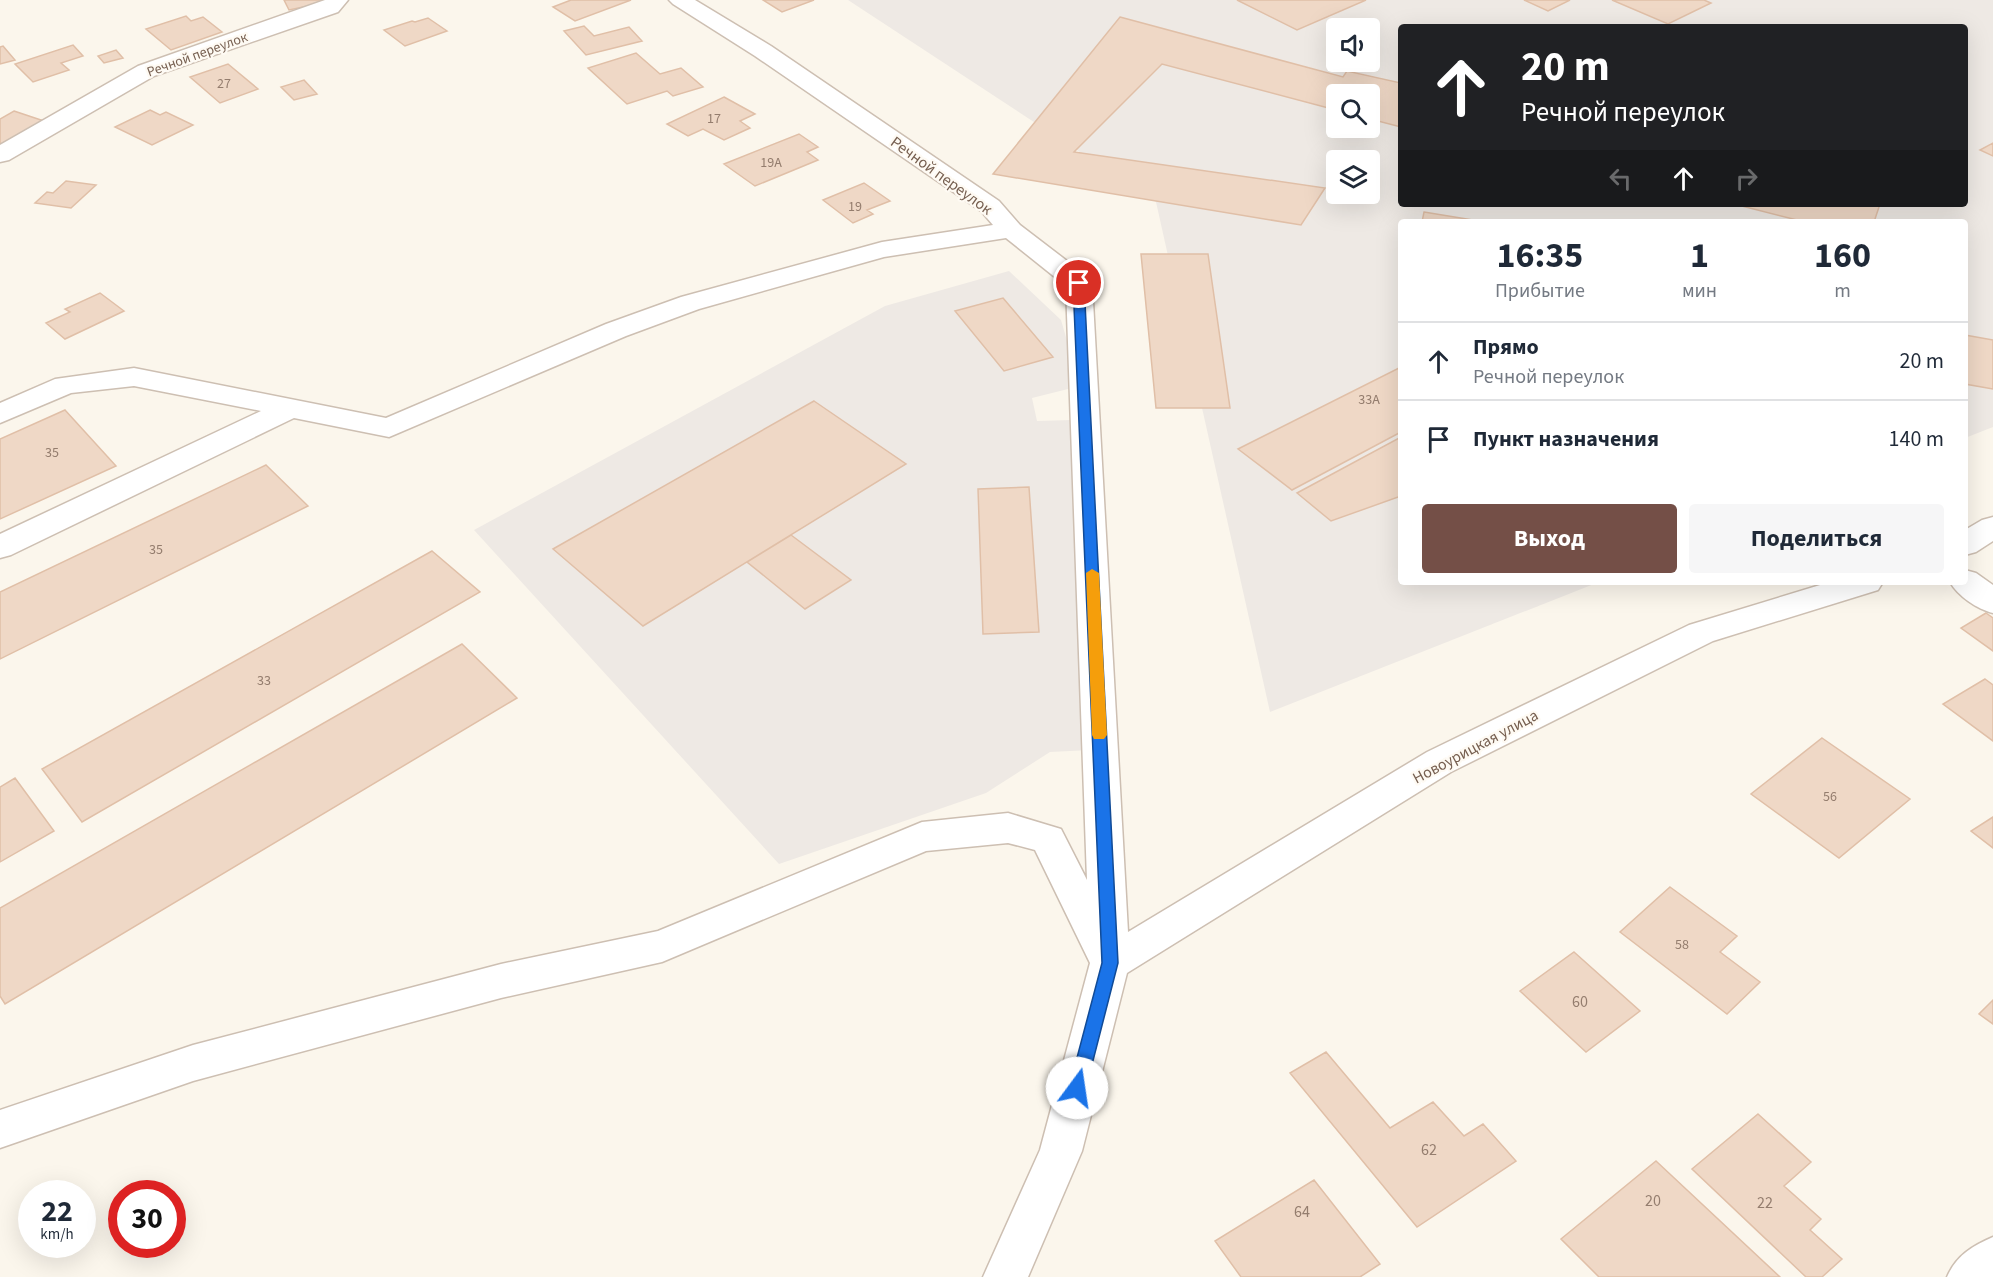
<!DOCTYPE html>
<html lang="ru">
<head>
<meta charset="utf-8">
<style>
  body { margin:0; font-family:"Source Sans 3",sans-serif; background:#f6f6f7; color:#1f2937; height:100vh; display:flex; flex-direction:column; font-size:22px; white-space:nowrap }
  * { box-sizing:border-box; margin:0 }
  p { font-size:20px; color:#747a83 }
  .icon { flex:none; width:33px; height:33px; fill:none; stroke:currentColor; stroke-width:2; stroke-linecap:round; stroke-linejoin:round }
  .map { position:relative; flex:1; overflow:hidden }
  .drawer { position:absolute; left:1398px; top:219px; width:570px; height:366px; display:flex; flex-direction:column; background:#fff; border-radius:6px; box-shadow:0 6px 24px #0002 }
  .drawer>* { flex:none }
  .guide { position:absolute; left:1398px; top:24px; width:570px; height:183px; border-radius:6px; box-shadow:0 6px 24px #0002; background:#202124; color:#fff; overflow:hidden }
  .fabs { position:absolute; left:1326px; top:18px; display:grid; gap:12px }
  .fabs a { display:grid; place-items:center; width:54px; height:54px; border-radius:6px; background:#fff; box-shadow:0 6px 24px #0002; font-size:30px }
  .speed { position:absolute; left:18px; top:1180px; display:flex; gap:12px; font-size:30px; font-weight:700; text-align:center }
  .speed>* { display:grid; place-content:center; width:78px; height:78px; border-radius:50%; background:#fff; box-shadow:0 6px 24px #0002; line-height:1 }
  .speed small { font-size:15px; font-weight:400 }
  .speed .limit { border:9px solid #d22; background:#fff; color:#111 }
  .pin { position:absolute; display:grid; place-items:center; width:51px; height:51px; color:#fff; margin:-26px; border:3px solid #fff; border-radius:50%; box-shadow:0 2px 6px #0007 }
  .me { position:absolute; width:66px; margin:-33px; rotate:14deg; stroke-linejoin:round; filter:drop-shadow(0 0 4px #0008) }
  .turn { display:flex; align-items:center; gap:21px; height:126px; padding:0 24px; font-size:27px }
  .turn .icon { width:78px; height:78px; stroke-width:2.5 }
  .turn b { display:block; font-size:42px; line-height:51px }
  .lanes { display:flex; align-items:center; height:57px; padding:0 24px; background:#0003; justify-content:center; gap:30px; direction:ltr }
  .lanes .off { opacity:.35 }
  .eta { display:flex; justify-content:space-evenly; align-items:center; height:102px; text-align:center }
  .eta b { font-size:36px; font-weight:700; line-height:42px }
  .cta { display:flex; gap:12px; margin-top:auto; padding:12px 24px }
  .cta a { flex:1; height:69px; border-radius:6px; background:#744f47; color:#fff; font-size:24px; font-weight:700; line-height:69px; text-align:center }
  .cta a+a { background:#f6f6f7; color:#1f2937 }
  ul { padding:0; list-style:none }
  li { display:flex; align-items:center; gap:18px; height:78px; padding:0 24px; border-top:2px solid #e0e1e3 }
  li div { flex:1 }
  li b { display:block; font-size:22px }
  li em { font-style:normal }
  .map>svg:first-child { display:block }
  .industrial { fill:#eee9e4; fill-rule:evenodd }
  .building { fill:#efd8c6; stroke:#e0bfa7; stroke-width:1.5 }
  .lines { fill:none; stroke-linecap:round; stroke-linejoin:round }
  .minor-casing { stroke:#cdbfb2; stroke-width:3 }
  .minor { fill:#fff; fill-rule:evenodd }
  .route { fill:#1a73e8; stroke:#114b97; stroke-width:1.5 }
  .slow { fill:#f59e0b }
  .labels { text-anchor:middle; stroke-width:4.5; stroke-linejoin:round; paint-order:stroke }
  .far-street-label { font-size:14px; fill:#765f50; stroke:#fefaf3 }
  .number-label { font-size:14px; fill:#947d6e }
  .street-label { font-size:16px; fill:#765f50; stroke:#fefaf3 }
  .near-number-label { font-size:16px; fill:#947d6e }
</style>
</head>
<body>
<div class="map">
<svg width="1993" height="1277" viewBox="0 0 1993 1277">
  <rect width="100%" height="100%" fill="#fbf6ec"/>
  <!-- industrial -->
  <path class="industrial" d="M848 0H1993V427L1965 438V222H1401V582H1599L1270 712 1156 202ZM1401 27H1965V204H1401ZM1336 28H1370V62H1336ZM1336 94H1370V128H1336ZM1336 160H1370V194H1336Z
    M1009 271 1061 320 1080 386 1032 398 1037 421 1072 420 1090 750 1050 752 986 793 779 864 474 530 885 306Z"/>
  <!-- building -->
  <path class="building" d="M284 0H325L327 2 289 10Z
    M571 0H631L575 21 553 7Z
    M763 0H814L782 12Z
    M1237 0H1366L1297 30Z
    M1524 0H1570L1548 11Z
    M1612 0H1704L1711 3 1668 24Z
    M186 16 191 21 203 17 222 32 171 50 146 29Z
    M1120 17 1343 77 1347 71 1401 83V127L1370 119V94H1336V110L1162 64 1074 152 1325 188 1301 225 993 174Z
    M428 18 447 31 405 46 384 30 412 21 415 22Z
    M584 26 594 36 629 27 642 41 586 55 564 31Z
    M73 45 83 56 61 63 69 70 33 82 15 64Z
    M3 46 15 60 0 64V47Z
    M116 50 123 58 104 63 98 56Z
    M636 53 660 74 681 68 703 87 673 96 667 91 627 104 588 68Z
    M228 64 258 89 220 103 190 77Z
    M304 80 317 94 294 100 281 87Z
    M724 97 755 114 740 121 750 128 724 140 703 129 688 136 667 124Z
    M150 110 160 115 166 112 193 125 152 145 115 127Z
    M14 111 47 122 0 153V119Z
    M799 134 818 147 807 152 818 160 755 186 724 164Z
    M1993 143V156L1980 150Z
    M66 181 96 185 71 208 35 203 47 192 53 193Z
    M864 183 890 201 867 210 873 214 853 223 823 200Z
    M1734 204H1880L1874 222H1805Z
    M1424 212 1485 222H1422Z
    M1141 254H1208L1230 408H1156Z
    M100 293 124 311 65 339 46 323 70 312 65 309Z
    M1003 298 1053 357 1004 371 955 311Z
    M1965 335 1993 340V389L1965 384Z
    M1401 367V432L1292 490 1238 449Z
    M814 401 906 464 643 626 553 549Z
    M65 410 116 466 0 519V439Z
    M1401 437V496L1331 521 1297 493Z
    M266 465 308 506 0 659V592Z
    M1029 487 1039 632 983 634 978 489Z
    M791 535 851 580 805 609 747 562Z
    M432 551 480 592 82 822 42 769Z
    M1986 613 1993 618V651L1961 628Z
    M462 644 517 698 5 1004 0 996V908Z
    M1985 679 1993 685V741L1943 704Z
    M1822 738 1910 799 1839 858 1751 794Z
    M15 778 54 831 0 862V787Z
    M1993 817V848L1971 831Z
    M1670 887 1737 936 1720 952 1760 982 1727 1014 1620 932Z
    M1574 952 1640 1011 1586 1052 1520 991Z
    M1993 1000V1024L1979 1014Z
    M1326 1052 1390 1128 1433 1102 1464 1136 1483 1124 1516 1161 1417 1227 1290 1073Z
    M1758 1114 1811 1162 1784 1186 1821 1219 1810 1230 1842 1259 1822 1277H1806L1692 1169Z
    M1656 1161 1780 1277H1599L1561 1239Z
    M1314 1180 1380 1264 1360 1277H1241L1215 1241Z"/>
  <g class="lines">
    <!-- minor casing -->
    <g class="minor-casing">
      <path id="minor" d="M325 0H348L338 12 154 76 9 160 0 162V145L138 66Z
        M669 0H695L771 46 999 201 1020 225 1088 277 1092 283 1128 932 1427 752 1689 625 1830 582H1883L1878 590 1713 641 1451 772 1127 973 1082 1151 1028 1277H983L1040 1150 1090 963 1035 850 1008 843 926 851 662 962 501 998 193 1081 0 1148V1110L193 1045 501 964 658 931 922 822 1008 813 1061 829 1087 880 1066 286 1006 238 884 257 699 309 626 336 389 437 294 418 11 555 0 558V534L261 411 134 386 71 393 0 423V403L55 379 134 368 386 418 606 324 681 297 882 242 993 225 981 211 755 56 673 4Z
        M1993 517V541L1976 552 1965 555V530L1982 520Z
        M1965 570 1976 573 1993 585V613C1977 609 1958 596 1950 582H1965Z
        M1993 1237V1277H1947C1956 1256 1972 1246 1993 1237Z"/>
    </g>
    <!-- minor -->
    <use href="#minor" class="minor"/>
  </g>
  <!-- route -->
  <path class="route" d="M1079 280 1084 283 1118 963 1086 1088 1083 1094 1077 1096 1071 1094 1069 1088 1102 963 1073 283Z"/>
  <!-- slow -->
  <path class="slow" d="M1092 569 1099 573 1107 735 1104 739H1094L1092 735 1086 573Z"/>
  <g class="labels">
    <!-- far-street labels -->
    <g class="far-street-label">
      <text transform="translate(197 54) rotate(-20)" y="5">Речной переулок</text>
    </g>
    <!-- number labels -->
    <g class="number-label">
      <text x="224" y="88">27</text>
      <text x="714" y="123">17</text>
      <text x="771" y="167">19А</text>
      <text x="855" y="211">19</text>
      <text x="1369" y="404">33А</text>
      <text x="52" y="457">35</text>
      <text x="156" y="554">35</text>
      <text x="264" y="685">33</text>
      <text x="1830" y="801">56</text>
      <text x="1682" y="949">58</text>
    </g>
    <!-- street labels -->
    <g class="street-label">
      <text transform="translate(942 175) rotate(36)" y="6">Речной переулок</text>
      <text transform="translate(1475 746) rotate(-28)" y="6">Новоурицкая улица</text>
    </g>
    <!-- near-number labels -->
    <g class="near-number-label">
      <text x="1580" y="1007">60</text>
      <text x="1429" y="1155">62</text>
      <text x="1653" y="1206">20</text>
      <text x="1765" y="1208">22</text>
      <text x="1302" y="1217">64</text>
    </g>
  </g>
</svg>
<div class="fabs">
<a><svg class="icon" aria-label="sound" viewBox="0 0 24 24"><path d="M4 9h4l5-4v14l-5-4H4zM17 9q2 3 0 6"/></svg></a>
<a><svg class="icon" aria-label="search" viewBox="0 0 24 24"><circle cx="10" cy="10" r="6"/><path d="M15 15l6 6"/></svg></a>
<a><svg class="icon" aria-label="layers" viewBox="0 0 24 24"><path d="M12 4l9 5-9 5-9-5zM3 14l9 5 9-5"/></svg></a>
</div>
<div class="speed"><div>22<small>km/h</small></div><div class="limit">30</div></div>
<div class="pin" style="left:1079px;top:283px;background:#d93025"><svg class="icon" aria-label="arrive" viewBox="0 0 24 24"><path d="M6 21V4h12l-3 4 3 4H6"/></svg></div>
<svg class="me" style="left:1077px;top:1088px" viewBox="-20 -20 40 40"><circle r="19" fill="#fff"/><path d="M0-13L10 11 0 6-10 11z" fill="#1a73e8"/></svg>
<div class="guide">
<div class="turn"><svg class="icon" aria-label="ahead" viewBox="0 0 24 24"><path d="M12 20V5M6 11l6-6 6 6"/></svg><div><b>20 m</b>Речной переулок</div></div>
<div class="lanes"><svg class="icon off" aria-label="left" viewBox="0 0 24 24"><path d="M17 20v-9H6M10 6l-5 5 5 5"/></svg><svg class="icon" aria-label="ahead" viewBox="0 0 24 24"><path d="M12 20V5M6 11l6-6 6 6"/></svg><svg class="icon off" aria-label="right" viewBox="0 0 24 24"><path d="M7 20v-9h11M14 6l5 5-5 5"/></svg></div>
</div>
<section class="drawer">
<div class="eta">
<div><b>16:35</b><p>Прибытие</p></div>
<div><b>1</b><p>мин</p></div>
<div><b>160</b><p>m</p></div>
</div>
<ul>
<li><svg class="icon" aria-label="ahead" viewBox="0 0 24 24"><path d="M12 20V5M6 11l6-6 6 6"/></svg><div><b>Прямо</b><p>Речной переулок</p></div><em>20 m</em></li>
<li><svg class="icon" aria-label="arrive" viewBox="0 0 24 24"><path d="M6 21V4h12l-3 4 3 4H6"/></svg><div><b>Пункт назначения</b></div><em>140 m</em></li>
</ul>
<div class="cta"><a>Выход</a><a>Поделиться</a></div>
</section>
</div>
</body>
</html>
